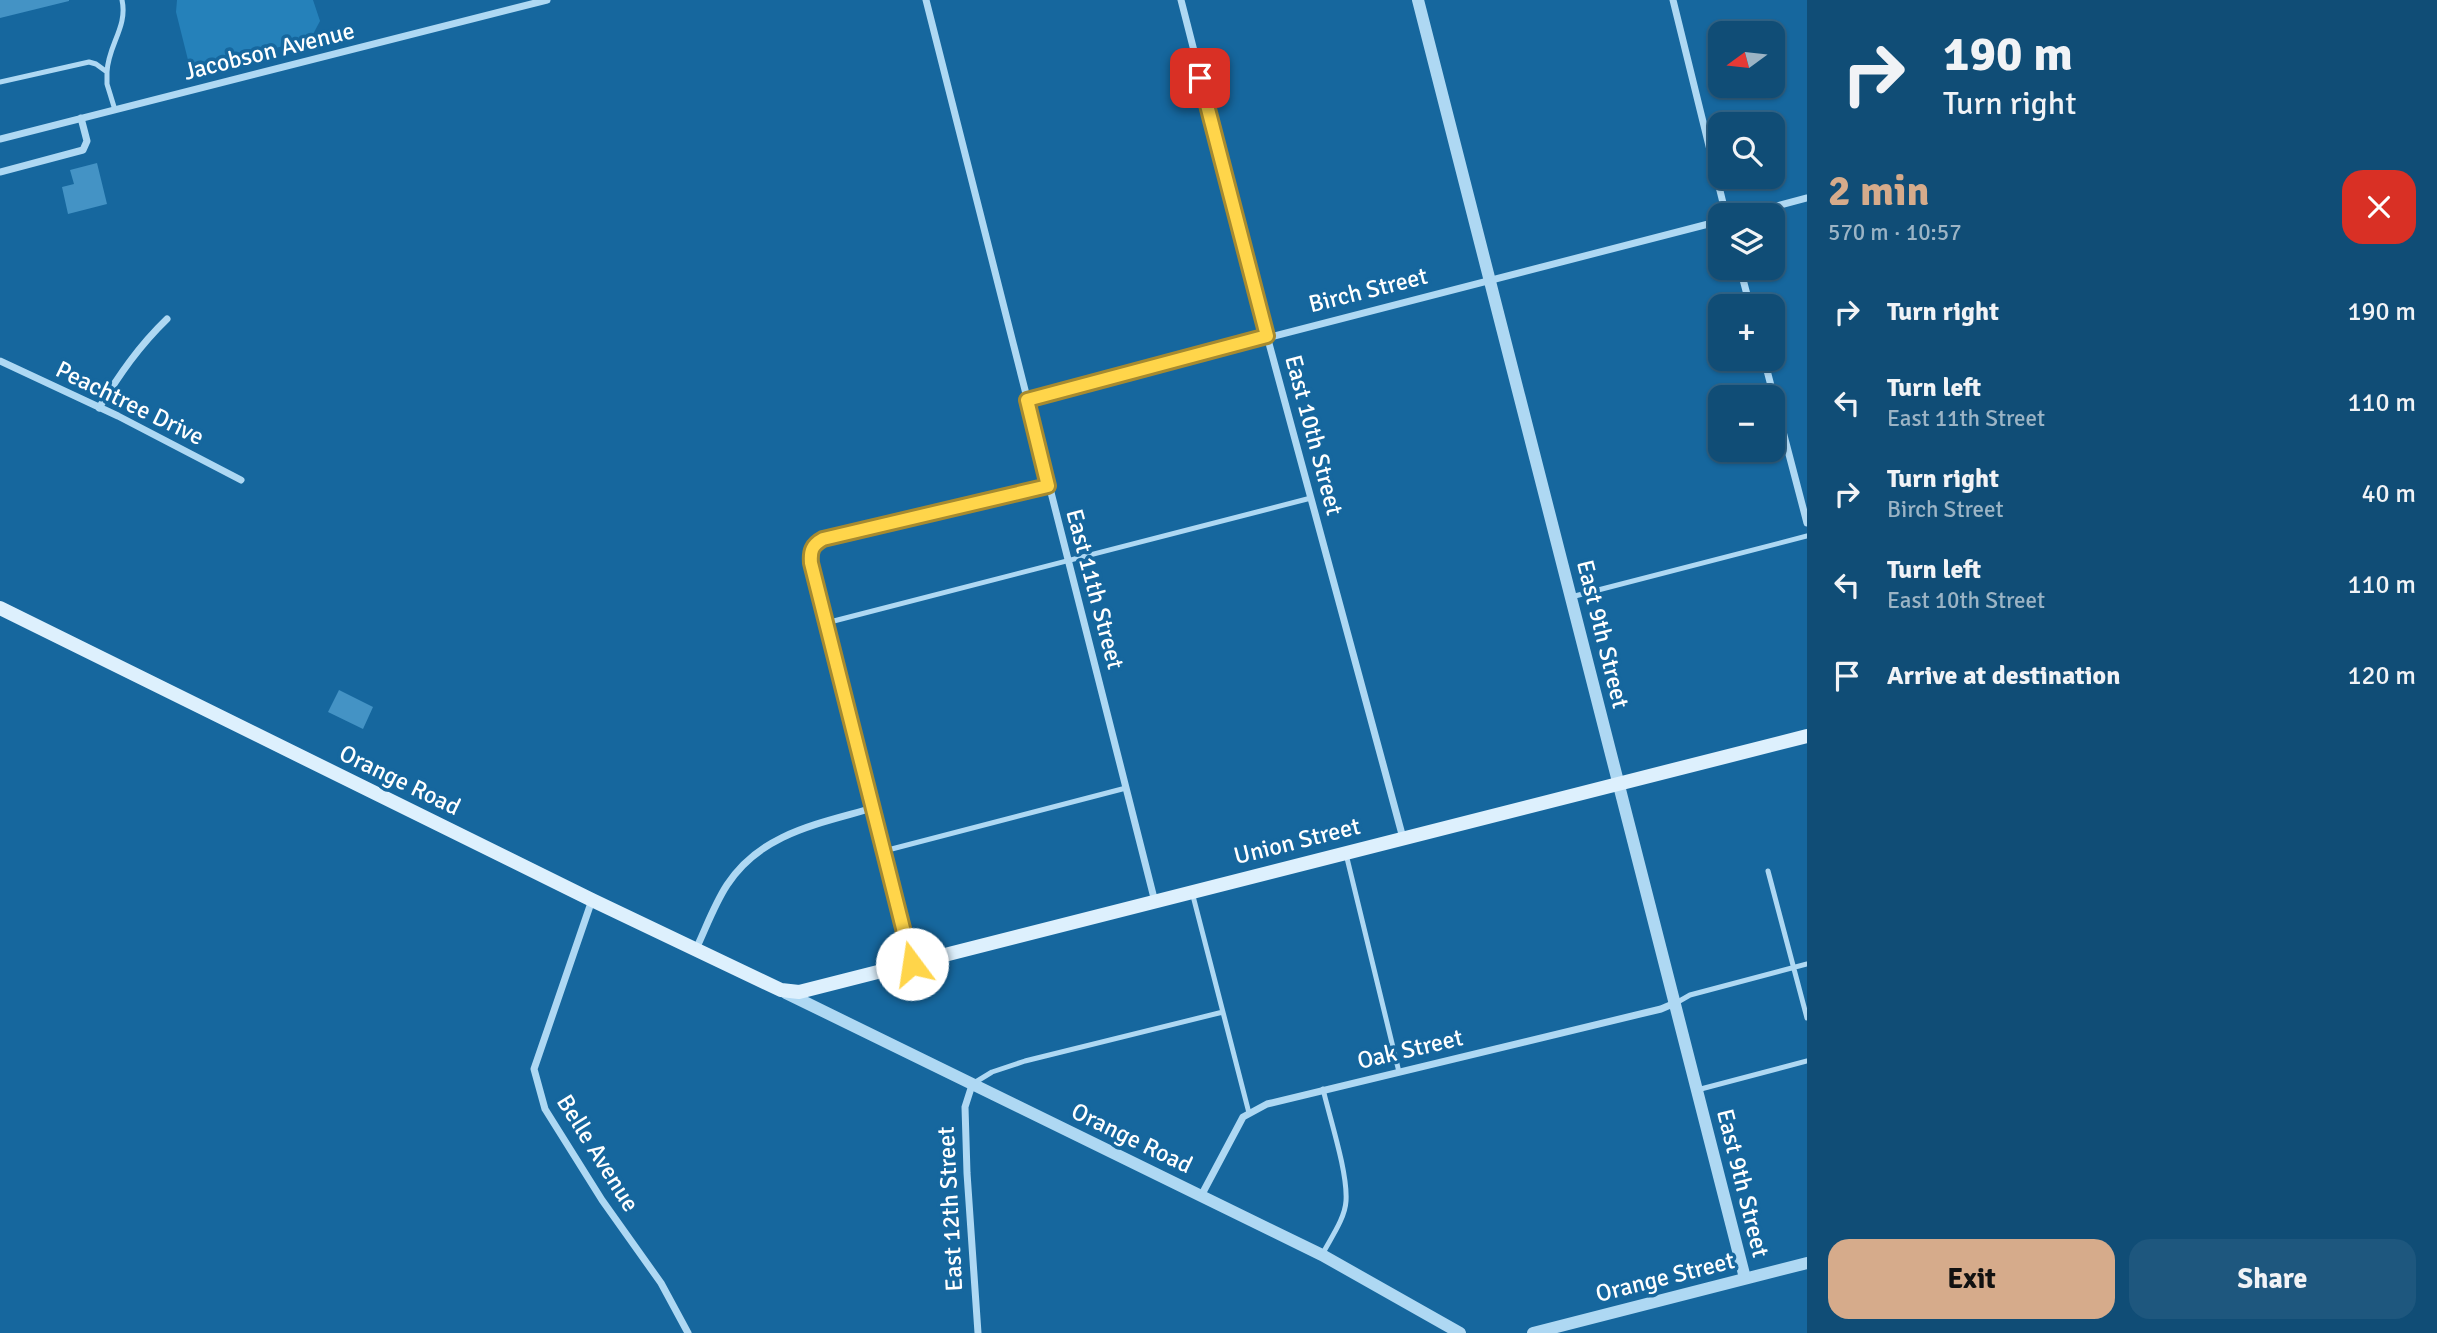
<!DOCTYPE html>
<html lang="en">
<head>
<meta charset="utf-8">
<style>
  body { margin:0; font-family:Signika,sans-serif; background:#1e577e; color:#f1f3f6; height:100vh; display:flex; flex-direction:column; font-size:26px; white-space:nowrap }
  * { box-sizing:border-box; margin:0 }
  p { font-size:23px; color:#9cb4c5 }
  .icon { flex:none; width:38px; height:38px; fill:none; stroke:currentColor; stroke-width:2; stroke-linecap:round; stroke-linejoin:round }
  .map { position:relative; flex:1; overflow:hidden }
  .details { display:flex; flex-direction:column; background:#104d76; width:630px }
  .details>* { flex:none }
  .banner { background:#104d76; color:#f1f3f6; overflow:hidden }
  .needle { width:46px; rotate:255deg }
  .fabs { position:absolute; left:1708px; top:21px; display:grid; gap:14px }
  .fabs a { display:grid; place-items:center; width:77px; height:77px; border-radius:14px; background:#104d76; box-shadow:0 2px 5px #0004,0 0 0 2px #306488; font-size:35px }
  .pin { position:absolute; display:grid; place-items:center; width:60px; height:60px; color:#fff; margin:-30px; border-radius:14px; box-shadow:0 4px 10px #0006 }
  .me { position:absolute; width:77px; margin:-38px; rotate:346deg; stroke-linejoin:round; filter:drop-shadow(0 0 5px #0008) }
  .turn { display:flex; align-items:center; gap:24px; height:147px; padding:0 21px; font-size:32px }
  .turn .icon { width:91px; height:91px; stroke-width:2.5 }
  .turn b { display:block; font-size:49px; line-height:60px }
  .round { display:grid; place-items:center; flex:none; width:74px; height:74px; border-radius:21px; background:#1e577e }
  .head { display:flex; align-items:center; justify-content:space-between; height:119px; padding:0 21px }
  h1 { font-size:42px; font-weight:800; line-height:52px; color:#d6ab8b }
  .cta { display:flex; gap:14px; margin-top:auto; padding:14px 21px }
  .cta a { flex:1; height:80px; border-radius:21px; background:#d6ab8b; color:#111; font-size:28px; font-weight:800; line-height:80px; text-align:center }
  .cta a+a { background:#1e577e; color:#f1f3f6 }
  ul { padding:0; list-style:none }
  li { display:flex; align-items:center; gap:21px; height:91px; padding:0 21px }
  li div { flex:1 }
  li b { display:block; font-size:26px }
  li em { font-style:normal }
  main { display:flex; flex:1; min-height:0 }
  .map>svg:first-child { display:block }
  .green { fill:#2581ba }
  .building { fill:#4493c5 }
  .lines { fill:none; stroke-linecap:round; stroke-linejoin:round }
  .service { stroke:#aed8f3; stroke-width:5 }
  .minor { stroke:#aed8f3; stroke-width:7 }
  .tertiary { stroke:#aed8f3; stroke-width:12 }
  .secondary { stroke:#ddf0fd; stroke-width:14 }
  .route-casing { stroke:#a68a30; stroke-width:18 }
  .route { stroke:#ffd54a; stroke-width:12 }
  .labels { text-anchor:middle; stroke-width:7; stroke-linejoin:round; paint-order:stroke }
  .street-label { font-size:24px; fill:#fff; stroke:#16679e }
</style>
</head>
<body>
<main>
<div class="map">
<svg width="1807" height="1333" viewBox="0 0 1807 1333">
  <rect width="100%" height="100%" fill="#16679e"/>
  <!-- green -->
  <path class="green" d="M177 0H313L320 21 311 38 191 72 176 12Z"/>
  <!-- building -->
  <path class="building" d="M0 0H69V1L0 18Z
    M97 163 107 204 68 214 62 187 74 184 70 170Z
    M339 690 373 707 363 729 328 712Z"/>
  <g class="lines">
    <!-- service -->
    <path class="service" d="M107 72C108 45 128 27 122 0
      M0 82 89 62 96 64 107 72V84L115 110
      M1571 597 1807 536
      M826 623 1311 498
      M884 851 1126 788
      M1346 854 1399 1072
      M1768 871 1807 1018
      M1192 892 1249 1113
      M1676 1003 1690 995 1807 964
      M974 1083 992 1072 1025 1061 1223 1012
      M1697 1090 1807 1061
      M1322 1255C1330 1239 1345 1219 1346 1201 1348 1173 1330 1119 1323 1089"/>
    <!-- minor -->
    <path class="minor" d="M926 0 1155 902
      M1181 0 1267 336 1403 838
      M1673 0 1726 215
      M0 139 547 0
      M0 172 83 150 87 141 81 118
      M1743 215 1807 198
      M1740 268 1750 306
      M1764 359 1807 523
      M0 361 118 416 241 480
      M1027 400 1720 221
      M99 408C119 375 139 346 167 319
      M592 900 534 1069 545 1109 602 1200 661 1283 688 1333
      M696 949C706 928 714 905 727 885 761 833 818 824 873 808
      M912 964 811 563C810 551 812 545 823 539L1048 486
      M972 1085 965 1107 967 1173 978 1333
      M1201 1196 1243 1117 1267 1104 1661 1009 1675 1003"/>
    <!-- tertiary -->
    <path class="tertiary" d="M1418 0 1745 1278
      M786 993 1322 1255 1460 1333
      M1533 1333 1807 1263"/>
    <!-- secondary -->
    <path class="secondary" d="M0 608 592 900 781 990 799 992 1807 736"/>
  </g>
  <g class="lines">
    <!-- route casing -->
    <g class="route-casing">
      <path id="route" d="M912 964 811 563C810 551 812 545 823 539L1048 486 1027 400 1267 336 1200 78"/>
    </g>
    <!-- route -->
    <use href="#route" class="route"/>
  </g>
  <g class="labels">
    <!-- street labels -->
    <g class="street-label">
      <text transform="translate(269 51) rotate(-14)" y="8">Jacobson Avenue</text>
      <text transform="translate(1368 290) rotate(-14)" y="8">Birch Street</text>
      <text transform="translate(130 403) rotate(26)" y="8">Peachtree Drive</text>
      <text transform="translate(1314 435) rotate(75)" y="8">East 10th Street</text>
      <text transform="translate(1095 589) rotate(75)" y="8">East 11th Street</text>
      <text transform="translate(1603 634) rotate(76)" y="8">East 9th Street</text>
      <text transform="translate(400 780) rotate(26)" y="8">Orange Road</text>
      <text transform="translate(1297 841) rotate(-14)" y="8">Union Street</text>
      <text transform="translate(1410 1049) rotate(-13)" y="8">Oak Street</text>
      <text transform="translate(1132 1138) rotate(26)" y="8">Orange Road</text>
      <text transform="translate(598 1153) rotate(58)" y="8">Belle Avenue</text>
      <text transform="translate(1743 1183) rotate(76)" y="8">East 9th Street</text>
      <text transform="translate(950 1209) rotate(-93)" y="8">East 12th Street</text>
      <text transform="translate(1665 1277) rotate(-14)" y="8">Orange Street</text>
    </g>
  </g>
</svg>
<div class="fabs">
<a><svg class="needle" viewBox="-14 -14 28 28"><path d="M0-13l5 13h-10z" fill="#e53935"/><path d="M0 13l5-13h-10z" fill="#9cb4c5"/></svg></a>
<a><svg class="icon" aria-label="search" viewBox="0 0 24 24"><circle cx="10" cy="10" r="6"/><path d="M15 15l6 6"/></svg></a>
<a><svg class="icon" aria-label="layers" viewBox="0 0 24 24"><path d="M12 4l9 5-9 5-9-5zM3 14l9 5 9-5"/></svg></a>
<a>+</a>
<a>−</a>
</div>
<div class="pin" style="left:1200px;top:78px;background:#d93025"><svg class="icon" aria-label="arrive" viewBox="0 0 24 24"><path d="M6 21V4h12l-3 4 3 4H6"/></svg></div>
<svg class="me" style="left:912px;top:964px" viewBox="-20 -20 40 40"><circle r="19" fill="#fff"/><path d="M0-13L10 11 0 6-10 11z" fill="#ffd54a"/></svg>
</div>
<section class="details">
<div class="banner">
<div class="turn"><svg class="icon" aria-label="right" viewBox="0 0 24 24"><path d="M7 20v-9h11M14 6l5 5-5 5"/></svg><div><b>190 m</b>Turn right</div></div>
</div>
<div class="head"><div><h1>2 min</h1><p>570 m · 10:57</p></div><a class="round" style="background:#d93025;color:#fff"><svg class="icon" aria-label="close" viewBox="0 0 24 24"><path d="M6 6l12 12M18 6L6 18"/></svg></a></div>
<ul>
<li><svg class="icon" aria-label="right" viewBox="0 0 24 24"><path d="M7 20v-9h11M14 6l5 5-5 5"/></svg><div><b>Turn right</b></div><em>190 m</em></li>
<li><svg class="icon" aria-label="left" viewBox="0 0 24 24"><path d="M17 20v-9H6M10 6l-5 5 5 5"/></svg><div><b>Turn left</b><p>East 11th Street</p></div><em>110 m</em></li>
<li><svg class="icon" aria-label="right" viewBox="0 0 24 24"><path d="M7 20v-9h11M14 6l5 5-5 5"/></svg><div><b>Turn right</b><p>Birch Street</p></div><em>40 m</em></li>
<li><svg class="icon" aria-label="left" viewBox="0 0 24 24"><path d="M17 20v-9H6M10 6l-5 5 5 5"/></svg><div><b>Turn left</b><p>East 10th Street</p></div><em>110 m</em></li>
<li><svg class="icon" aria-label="arrive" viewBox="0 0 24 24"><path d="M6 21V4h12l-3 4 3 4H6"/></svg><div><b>Arrive at destination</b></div><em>120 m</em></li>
</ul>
<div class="cta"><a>Exit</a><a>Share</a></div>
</section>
</main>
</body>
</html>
